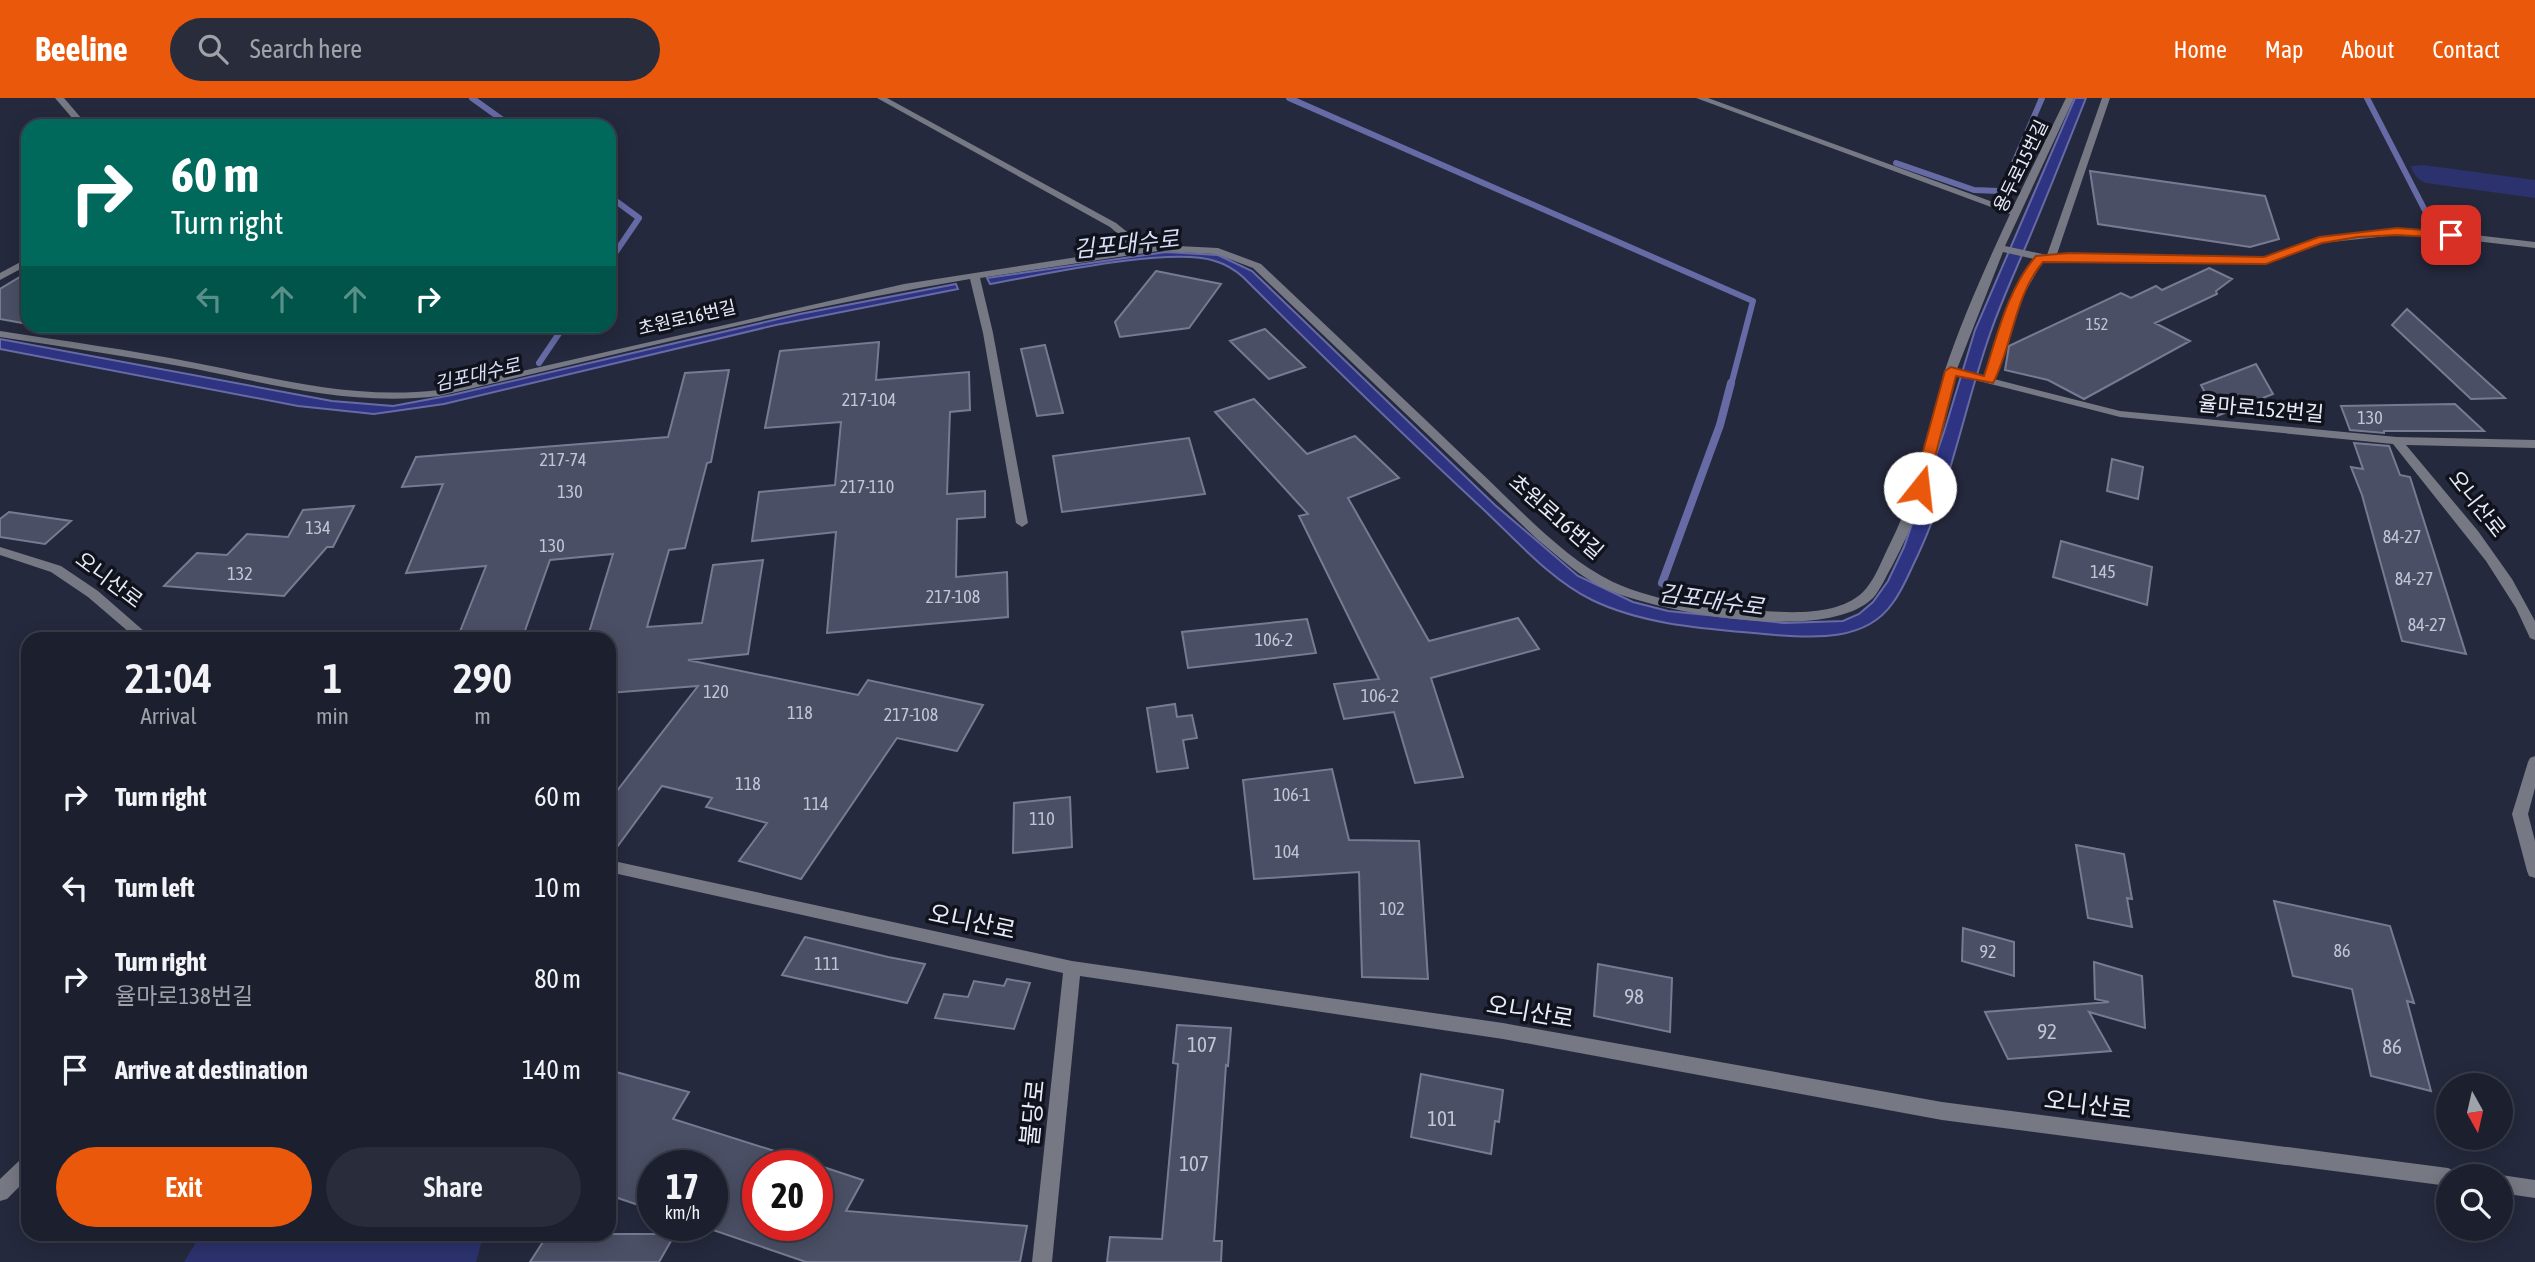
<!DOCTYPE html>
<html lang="en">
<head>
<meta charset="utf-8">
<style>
  body { margin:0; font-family:"Asap Condensed","Noto Sans KR",sans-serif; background:#292c3a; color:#f1f3f6; height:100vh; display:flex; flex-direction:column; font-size:26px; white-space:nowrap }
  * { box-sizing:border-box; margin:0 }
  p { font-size:23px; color:#a0a2aa }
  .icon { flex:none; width:38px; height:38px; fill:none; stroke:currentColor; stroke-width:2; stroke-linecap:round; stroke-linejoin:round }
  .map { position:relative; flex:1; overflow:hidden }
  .details { position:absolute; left:21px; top:534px; width:595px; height:609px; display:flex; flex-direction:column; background:#1c1f2e; border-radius:21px; box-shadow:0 4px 18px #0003,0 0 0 2px #3a3d4a }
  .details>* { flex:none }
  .hud { position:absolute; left:21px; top:21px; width:595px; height:214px; border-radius:21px; box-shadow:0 4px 18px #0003,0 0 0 2px #3a3d4a; background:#00695c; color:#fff; overflow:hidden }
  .needle { width:46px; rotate:172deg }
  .fabs { position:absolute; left:2436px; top:975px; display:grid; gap:14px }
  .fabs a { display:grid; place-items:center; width:77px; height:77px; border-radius:50%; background:#1c1f2e; box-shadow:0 4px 18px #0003,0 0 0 2px #3a3d4a; font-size:35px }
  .speed { position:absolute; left:637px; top:1052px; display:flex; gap:14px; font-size:35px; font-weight:700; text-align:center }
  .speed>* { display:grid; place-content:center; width:91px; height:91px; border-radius:50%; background:#1c1f2e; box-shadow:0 4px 18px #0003,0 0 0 2px #3a3d4a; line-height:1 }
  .speed small { font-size:18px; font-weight:400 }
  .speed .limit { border:10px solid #d22; background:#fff; color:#111 }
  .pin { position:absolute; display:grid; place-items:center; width:60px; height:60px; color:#fff; margin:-30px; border-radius:14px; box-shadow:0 4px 10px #0006 }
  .me { position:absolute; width:77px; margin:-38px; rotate:16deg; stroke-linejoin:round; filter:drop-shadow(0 0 5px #0008) }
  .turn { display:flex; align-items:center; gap:24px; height:147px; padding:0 35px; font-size:32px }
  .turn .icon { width:91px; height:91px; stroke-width:2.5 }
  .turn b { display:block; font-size:49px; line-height:60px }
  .lanes { display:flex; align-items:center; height:66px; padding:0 35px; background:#0003; justify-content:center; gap:35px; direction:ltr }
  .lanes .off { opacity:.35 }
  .eta { display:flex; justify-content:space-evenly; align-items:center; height:119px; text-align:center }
  .eta b { font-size:42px; font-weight:600; line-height:49px }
  .cta { display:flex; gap:14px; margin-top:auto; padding:14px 35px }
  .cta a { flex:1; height:80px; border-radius:42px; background:#ea580c; color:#fff; font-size:28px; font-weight:600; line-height:80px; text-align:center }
  .cta a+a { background:#292c3a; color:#f1f3f6 }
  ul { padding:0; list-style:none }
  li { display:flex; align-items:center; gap:21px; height:91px; padding:0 35px }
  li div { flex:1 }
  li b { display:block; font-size:26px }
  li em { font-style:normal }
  header { display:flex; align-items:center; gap:42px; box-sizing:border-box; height:98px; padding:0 35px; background:#ea580c; color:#fff }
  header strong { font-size:33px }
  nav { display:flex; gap:38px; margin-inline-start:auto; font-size:24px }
  .search { width:490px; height:63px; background:#292c3a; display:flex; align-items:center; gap:18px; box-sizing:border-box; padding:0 24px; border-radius:38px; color:#a0a2aa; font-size:26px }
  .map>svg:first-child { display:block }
  .green { fill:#2c326d }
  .water { fill:#2f3482; stroke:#666ba6; stroke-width:2 }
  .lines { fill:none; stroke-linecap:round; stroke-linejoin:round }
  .stream-far1 { stroke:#666ba6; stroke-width:6 }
  .stream { stroke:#666ba6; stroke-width:8 }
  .building { fill:#4b4f65; stroke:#767b93; stroke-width:2 }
  .lane { fill:#767883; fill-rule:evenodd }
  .street { fill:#767883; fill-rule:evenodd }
  .route { fill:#ea580c; stroke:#983908; stroke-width:2 }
  .labels { text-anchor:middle; stroke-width:7; stroke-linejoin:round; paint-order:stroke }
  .far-number-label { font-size:16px; fill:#c1c5d4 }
  .far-street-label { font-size:18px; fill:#e8ecf9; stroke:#11131c }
  .number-label { font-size:18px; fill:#c1c5d4 }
  .far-water-label { font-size:19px; font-style:italic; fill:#d9dff6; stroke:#11131c }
  .street-label { font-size:21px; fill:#e8ecf9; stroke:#11131c }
  .near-number-label { font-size:21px; fill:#c1c5d4 }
  .water-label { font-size:23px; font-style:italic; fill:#d9dff6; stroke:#11131c }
  .near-street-label { font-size:24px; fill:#e8ecf9; stroke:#11131c }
</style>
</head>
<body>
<header>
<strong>Beeline</strong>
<div class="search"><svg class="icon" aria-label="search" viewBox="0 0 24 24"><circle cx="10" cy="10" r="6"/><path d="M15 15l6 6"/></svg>Search here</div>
<nav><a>Home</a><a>Map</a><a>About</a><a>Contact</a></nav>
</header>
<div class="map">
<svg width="2535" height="1164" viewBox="0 0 2535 1164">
  <rect width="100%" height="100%" fill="#25293d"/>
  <!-- green -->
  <path class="green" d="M2423 67 2535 82V100L2426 85C2418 82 2413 76 2411 68Z
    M201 1136H484L476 1164H184Z"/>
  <!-- water -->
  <path class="water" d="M2075 0H2086C2067 48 2048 96 2028 143 2015 174 2001 204 1990 236 1964 310 1951 387 1917 459 1909 475 1903 492 1892 506 1866 543 1815 540 1775 537 1714 531 1648 529 1592 502 1551 482 1517 443 1484 412 1402 336 1322 258 1243 179 1235 172 1225 166 1215 163 1170 148 1041 177 990 186L987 180 1166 154 1218 157 1252 173 1495 407 1578 478 1633 504 1668 513 1784 525 1843 523 1859 516 1873 504 1888 483 1904 449 1944 334 1975 232Z
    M956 186 958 191 776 227 444 306 374 316 298 308 0 251V241L332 303 393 308 452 297 800 216Z"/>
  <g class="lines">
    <!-- stream-far1 -->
    <path class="stream-far1" d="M472 0 511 28
      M1289 0 1753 203 1731 287
      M2367 0 2433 128
      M1896 65 1974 92 1999 93 2008 79 2042 0
      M609 98 639 120 609 164
      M539 265 564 228"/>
    <!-- stream -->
    <path class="stream" d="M1662 485 1720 327 1731 285"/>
  </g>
  <!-- building -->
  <path class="building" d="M2090 73 2265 98 2279 141 2250 149 2098 126Z
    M2209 170 2232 181 2216 193 2217 196 2155 225 2190 243 2084 301 2048 282 2005 272 2009 248 2121 195 2131 200 2156 188 2162 192Z
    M1156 173 1221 186 1189 230 1120 239 1115 224Z
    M28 174V226L0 221V191Z
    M2407 211 2505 300 2471 301 2392 227Z
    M1265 231 1305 269 1269 281 1230 243Z
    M879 244 876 282 969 274 970 312 950 314 947 396 985 393V419L957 421 956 479 1007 474 1008 519 827 535 836 434 752 443 759 394 835 387 841 324 765 330 780 253Z
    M1045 247 1063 315 1037 318 1021 251Z
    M2256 266 2273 296 2217 318 2201 287Z
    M729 272 711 364 707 365 685 450 669 452 647 529 702 525 713 467 763 462 748 556 688 562 858 597 868 582 983 607 957 653 897 640 801 781 739 763 767 725 706 709 712 700 662 688 609 760V692L616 694 698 588 609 595V541H587L613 456 550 462 522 541H457L486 468 406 475 443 386 402 389 416 359 668 339 685 275Z
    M1254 301 1307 356 1355 338 1399 380 1348 400 1429 543 1518 520 1539 551 1431 580 1463 679 1415 685 1394 614 1344 621 1334 586 1379 581 1299 418 1308 416 1215 314Z
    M2455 306 2484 333H2384V335L2350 332 2341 308Z
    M1189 340 1205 396 1062 414 1053 358Z
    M2354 345 2389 348 2400 377 2410 379 2466 556 2402 543 2362 397 2351 369 2363 371Z
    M2112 361 2143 369 2138 401 2107 393Z
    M354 408 333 449H327L284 498 164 488 197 455 227 457 247 436 288 439 303 412Z
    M9 414 71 423 45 446 0 439V421Z
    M2061 443 2152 469 2147 507 2053 479Z
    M1307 521 1316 555 1188 570 1182 534Z
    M1175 606 1177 619 1192 617 1197 640 1183 642 1188 670 1157 674 1147 610Z
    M1332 671 1349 742 1419 743 1428 881 1362 879 1359 774 1254 781 1243 682Z
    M1070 699 1072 749 1013 755 1014 705Z
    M2076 747 2124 756 2132 801 2127 800 2132 829 2088 820Z
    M2274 803 2390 828 2414 905 2407 903 2431 993 2371 978 2352 891 2293 878Z
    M1963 830 2014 844V878L1962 863Z
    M805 839 888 859 925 866 907 905 782 877Z
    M2094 864 2142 878 2145 930 2089 914 2111 953 2008 961 1985 914 2109 904 2095 901Z
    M1598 866 1672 880 1670 934 1594 918Z
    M1007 881 1030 885 1014 931 935 920 944 896 968 899 974 883 1004 888Z
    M1177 927 1231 930 1228 968 1226 967 1214 1143H1222L1221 1164H1107L1110 1139 1162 1141 1178 966 1173 965Z
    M616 974 689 994 673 1021 803 1062 802 1068H758V1127H817V1067L863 1082 846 1113 1027 1128 1020 1164H806L710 1131 712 1127V1068H653V1112L609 1097V985Z
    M1421 976 1503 992 1499 1024 1495 1023 1491 1056 1411 1039Z
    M548 1136H675L659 1164H530Z"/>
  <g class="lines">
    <!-- lane -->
    <path class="lane" d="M55 0H64L88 28H79Z
      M877 0H887L1116 125 1131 137 1138 150 1158 147 1218 150 1261 166C1333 234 1405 302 1477 371 1518 409 1563 460 1613 484 1659 505 1715 511 1764 513 1796 515 1839 517 1863 494 1873 484 1880 467 1886 454 1904 418 1918 381 1929 342 1934 320 1938 297 1944 275 1962 221 1986 168 2010 116L1696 0H1708L2012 111 2066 0H2074L2005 148 2047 157 2102 0H2110L2057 156 2264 160 2320 139 2397 131H2424L2535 144V150L2424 137H2397L2322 145 2265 166 2043 163 2020 203 1994 281 2120 313 2397 339 2535 342V350L2406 347 2478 433 2512 481 2535 523V542L2530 540 2516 510 2486 463 2393 346 2120 319 1955 277C1949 299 1946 322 1940 345 1928 387 1913 429 1892 468 1886 478 1881 491 1873 500 1827 546 1661 515 1606 491 1581 480 1559 459 1538 442L1253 170 1216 156 1158 153 980 180 993 235 1028 425 1022 429 1016 425 983 235 970 181C791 211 615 257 439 298 353 308 279 288 196 271 131 259 65 249 0 239V233C65 243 131 252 196 265 279 281 353 302 439 292L904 186 1129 151 1124 141 1110 129ZM2003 154 2034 161 2009 203 1984 278 1957 271Z
      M28 160V167L0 182V175Z
      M2535 658V690L2528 716 2535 743V780L2529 778 2527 773 2512 716 2528 664 2530 660Z
      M28 1058V1080L7 1101 0 1103V1081L21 1061Z"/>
    <!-- street -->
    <path class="street" d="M0 449 61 468 98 493 153 541H137L88 499 51 474 0 457Z
      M609 762 1072 863 1503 925 1942 1004 2448 1070 2455 1073 2457 1078H2448V1088L1942 1022 1503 941 1080 878 1052 1164H1032L1063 875 609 774Z
      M2501 1077 2535 1082V1100L2501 1095V1078H2498Z"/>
  </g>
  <!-- route -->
  <path class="route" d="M2397 130 2451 134 2456 137 2451 140 2397 137 2358 139 2322 145 2266 166 2043 164C2014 198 2013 247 1993 285L1956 278 1927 390 1920 395 1913 390 1945 273 1951 269 1984 278C1997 238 2008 190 2036 158L2069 155 2264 159 2319 139Z"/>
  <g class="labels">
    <!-- far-number labels -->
    <g class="far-number-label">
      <text x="2097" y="232">152</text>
    </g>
    <!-- far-street labels -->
    <g class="far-street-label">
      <text transform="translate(2021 68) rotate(-64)" y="6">용두로15번길</text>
      <text transform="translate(687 220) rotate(-13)" y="6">초원로16번길</text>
    </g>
    <!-- number labels -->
    <g class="number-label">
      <text x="869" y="308">217-104</text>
      <text x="2370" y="326">130</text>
      <text x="563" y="368">217-74</text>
      <text x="867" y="395">217-110</text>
      <text x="570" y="400">130</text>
      <text x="318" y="436">134</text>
      <text x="2402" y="445">84-27</text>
      <text x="552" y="454">130</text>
      <text x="2103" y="480">145</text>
      <text x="240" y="482">132</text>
      <text x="2414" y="487">84-27</text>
      <text x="953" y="505">217-108</text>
      <text x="2427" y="533">84-27</text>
      <text x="1274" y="548">106-2</text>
      <text x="716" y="600">120</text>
      <text x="1380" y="604">106-2</text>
      <text x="800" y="621">118</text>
      <text x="911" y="623">217-108</text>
      <text x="748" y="692">118</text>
      <text x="1292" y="703">106-1</text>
      <text x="816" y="712">114</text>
      <text x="1042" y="727">110</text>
      <text x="1287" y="760">104</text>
      <text x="1392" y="817">102</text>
      <text x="2342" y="859">86</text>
      <text x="1988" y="860">92</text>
      <text x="827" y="872">111</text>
    </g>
    <!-- far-water labels -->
    <g class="far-water-label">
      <text transform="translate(477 276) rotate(-13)" y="7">김포대수로</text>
    </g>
    <!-- street labels -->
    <g class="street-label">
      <text transform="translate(2261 311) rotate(5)" y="7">율마로152번길</text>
      <text transform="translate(2477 406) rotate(52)" y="7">오니산로</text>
      <text transform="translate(1556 419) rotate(41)" y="7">초원로16번길</text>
      <text transform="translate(109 482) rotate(37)" y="7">오니산로</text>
    </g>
    <!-- near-number labels -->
    <g class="near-number-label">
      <text x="1634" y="906">98</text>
      <text x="2047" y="941">92</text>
      <text x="1202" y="954">107</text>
      <text x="2392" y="956">86</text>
      <text x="1442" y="1028">101</text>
      <text x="1194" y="1073">107</text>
    </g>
    <!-- water labels -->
    <g class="water-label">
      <text transform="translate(1126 146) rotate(-6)" y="8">김포대수로</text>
      <text transform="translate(1711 502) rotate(8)" y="8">김포대수로</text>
    </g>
    <!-- near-street labels -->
    <g class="near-street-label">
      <text transform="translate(972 824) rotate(12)" y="8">오니산로</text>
      <text transform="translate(1530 914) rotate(10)" y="8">오니산로</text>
      <text transform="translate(2088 1007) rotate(7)" y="8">오니산로</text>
      <text transform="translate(1033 1015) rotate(-84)" y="8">불당로</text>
    </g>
  </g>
</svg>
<div class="fabs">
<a><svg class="needle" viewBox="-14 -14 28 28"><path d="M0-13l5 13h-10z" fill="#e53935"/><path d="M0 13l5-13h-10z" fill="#a0a2aa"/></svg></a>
<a><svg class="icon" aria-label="search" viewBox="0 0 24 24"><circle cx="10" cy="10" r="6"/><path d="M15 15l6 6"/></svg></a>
</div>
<div class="speed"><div>17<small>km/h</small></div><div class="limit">20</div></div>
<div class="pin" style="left:2451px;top:137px;background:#d93025"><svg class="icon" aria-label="arrive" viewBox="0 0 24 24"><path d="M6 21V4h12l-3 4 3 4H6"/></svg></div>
<svg class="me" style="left:1920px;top:390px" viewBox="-20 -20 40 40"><circle r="19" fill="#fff"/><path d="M0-13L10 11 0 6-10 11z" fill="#ea580c"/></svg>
<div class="hud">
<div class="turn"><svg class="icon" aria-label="right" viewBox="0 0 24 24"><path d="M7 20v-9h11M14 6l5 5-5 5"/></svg><div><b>60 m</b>Turn right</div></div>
<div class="lanes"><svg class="icon off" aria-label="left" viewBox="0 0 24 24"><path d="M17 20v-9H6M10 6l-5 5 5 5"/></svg><svg class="icon off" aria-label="ahead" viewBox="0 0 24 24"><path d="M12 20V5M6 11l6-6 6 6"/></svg><svg class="icon off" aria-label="ahead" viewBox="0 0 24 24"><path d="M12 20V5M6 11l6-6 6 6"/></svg><svg class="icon" aria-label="right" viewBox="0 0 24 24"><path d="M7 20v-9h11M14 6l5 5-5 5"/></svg></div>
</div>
<section class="details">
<div class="eta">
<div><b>21:04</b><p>Arrival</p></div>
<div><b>1</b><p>min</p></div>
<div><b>290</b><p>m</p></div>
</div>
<ul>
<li><svg class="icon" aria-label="right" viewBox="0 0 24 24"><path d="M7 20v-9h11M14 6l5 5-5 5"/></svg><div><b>Turn right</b></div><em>60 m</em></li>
<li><svg class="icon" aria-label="left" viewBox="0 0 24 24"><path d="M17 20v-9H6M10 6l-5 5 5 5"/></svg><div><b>Turn left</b></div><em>10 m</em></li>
<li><svg class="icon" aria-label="right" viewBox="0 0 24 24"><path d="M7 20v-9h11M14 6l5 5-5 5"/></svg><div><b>Turn right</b><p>율마로138번길</p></div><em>80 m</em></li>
<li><svg class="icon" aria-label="arrive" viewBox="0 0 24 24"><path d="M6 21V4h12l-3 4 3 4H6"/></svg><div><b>Arrive at destination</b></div><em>140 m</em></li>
</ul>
<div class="cta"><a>Exit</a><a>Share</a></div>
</section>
</div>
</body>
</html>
